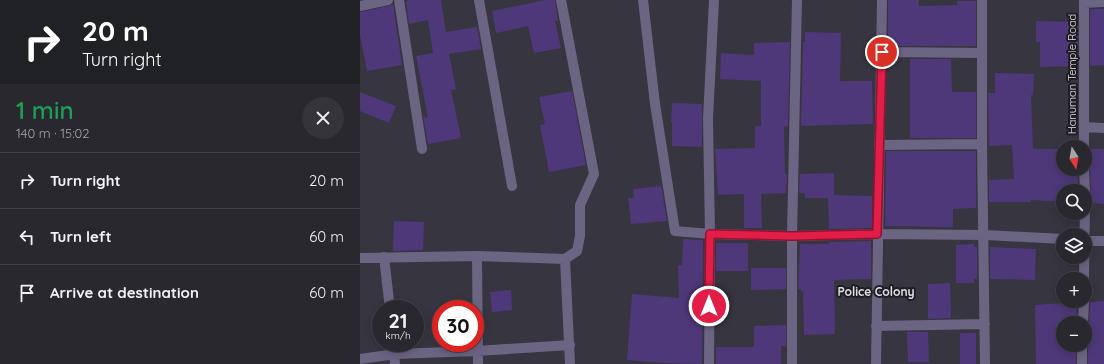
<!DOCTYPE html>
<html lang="en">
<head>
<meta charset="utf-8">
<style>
  body { margin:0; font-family:Quicksand,sans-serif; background:#35343b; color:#f1f3f6; height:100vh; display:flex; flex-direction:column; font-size:15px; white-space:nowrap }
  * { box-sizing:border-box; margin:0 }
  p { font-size:13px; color:#a5a6aa }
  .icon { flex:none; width:22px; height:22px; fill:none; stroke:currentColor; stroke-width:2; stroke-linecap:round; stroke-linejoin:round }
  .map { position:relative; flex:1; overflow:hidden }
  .panel { display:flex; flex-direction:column; background:#29282f; width:360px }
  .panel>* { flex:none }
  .hud { background:#202124; color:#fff; overflow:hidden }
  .needle { width:26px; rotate:169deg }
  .fabs { position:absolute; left:696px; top:140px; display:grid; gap:8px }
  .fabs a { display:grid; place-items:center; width:36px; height:36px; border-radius:50%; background:#29282f; box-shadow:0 2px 10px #0003,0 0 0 1px #45444b; font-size:20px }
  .speed { position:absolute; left:12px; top:300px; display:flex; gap:8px; font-size:20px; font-weight:700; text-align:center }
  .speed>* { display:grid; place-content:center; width:52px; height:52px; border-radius:50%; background:#29282f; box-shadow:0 2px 10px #0003,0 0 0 1px #45444b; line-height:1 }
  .speed small { font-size:10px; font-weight:400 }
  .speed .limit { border:6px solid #d22; background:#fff; color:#111 }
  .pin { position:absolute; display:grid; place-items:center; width:34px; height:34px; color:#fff; margin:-17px; border:2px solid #fff; border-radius:50%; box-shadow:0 1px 4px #0007 }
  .me { position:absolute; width:44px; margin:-22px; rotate:0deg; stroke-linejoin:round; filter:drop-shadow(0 0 3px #0008) }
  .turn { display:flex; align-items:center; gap:14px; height:84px; padding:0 16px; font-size:18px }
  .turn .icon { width:52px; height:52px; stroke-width:2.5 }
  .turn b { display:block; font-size:28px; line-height:34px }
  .round { display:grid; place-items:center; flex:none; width:42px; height:42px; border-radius:21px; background:#35343b }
  .summary { display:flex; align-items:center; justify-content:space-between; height:68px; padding:0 16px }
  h1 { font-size:24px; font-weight:600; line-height:30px; color:#1e9e55 }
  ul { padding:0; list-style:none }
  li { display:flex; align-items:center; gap:12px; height:56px; padding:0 16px; border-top:1px solid #45444b }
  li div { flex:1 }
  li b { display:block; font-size:15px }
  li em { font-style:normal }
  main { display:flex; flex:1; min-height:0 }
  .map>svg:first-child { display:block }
  .building { fill:#4e387a }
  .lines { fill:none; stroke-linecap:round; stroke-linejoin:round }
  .minor { stroke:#6c6483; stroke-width:10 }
  .route-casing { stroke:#92132f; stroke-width:10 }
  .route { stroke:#e11d48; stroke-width:7 }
  .labels { text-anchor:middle; stroke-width:4; stroke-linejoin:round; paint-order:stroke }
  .street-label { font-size:11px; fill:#e0dee5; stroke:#1e1d22 }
  .neighbourhood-label { font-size:12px; font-weight:bold; fill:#e0dee5; stroke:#1e1d22 }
</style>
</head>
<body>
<main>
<section class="panel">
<div class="hud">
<div class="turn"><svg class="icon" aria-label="right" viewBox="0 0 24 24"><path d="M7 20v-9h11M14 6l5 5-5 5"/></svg><div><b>20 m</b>Turn right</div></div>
</div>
<div class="summary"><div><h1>1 min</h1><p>140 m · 15:02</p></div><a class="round"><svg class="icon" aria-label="close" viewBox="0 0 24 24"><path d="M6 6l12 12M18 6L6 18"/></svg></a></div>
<ul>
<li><svg class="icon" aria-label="right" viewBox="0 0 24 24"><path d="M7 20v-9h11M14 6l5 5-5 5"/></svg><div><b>Turn right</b></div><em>20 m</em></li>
<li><svg class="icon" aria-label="left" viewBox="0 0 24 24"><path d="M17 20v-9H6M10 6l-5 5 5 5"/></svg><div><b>Turn left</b></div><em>60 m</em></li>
<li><svg class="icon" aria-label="arrive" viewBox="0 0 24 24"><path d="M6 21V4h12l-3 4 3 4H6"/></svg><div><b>Arrive at destination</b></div><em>60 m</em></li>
</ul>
</section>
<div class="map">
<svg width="744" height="364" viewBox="0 0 744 364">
  <rect width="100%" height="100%" fill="#37353f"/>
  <!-- building -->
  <path class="building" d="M49 0H81L86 32 117 27 121 49 89 54 96 89 91 90 101 138 68 144 63 116 68 118 56 56 73 53 68 20 49 24 46 1Z
    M186 0H195L198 21H195L201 48 174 53 168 26 136 33 132 11Z
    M528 0H559V6L597 5V1H616V46H528Z
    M33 4 42 65 7 71 0 35V12L29 6Z
    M730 9H744V65L730 66Z
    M676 21 718 22V66L680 67V42H676Z
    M445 32 481 33 480 81H512L513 124 441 126 443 42H445Z
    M430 42 428 126 424 127 425 174H427L426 193 401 194 402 228H384V194L358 195 355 149 395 148V126H401V81L360 79 361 53 394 55V43Z
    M550 59H591L592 92H616V138H550Z
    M635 73 674 74 673 95H671L673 149H703V169H718V191H703V202L671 200V202H629V180L654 179 652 145 629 146 628 93H635Z
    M212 91 226 165 189 172 180 125 185 124 179 97Z
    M0 92 36 106 29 123 0 111Z
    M312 103 342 104V147L312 146V122H311Z
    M730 149H744V204L731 203V199L728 196 731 191 730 169 729 165 725 163V153Z
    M526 151H616V208L593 209V227L525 226Z
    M474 173V195L512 196V228L469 229 468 198H445V193H439L440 174Z
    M301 186 307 221 271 224 268 198H274L273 189Z
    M34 221 64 222 63 250 33 251Z
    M323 239 343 240 342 364 303 363 267 360 272 294 319 298 318 265H322Z
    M511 241V279L474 280 475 334 444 335 443 291H441V289H438L440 244H469V242Z
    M356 243H388V271H356Z
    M614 244V247H617V279H614V283H596V245Z
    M630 247 676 249 675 280 630 279Z
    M391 268H426V289L391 290Z
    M590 283 591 318 568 319V284Z
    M151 290 152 310 132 312 130 292Z
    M744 301V364H728V345L725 339V329L728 327 729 324 730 302Z
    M717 302V323H703V345H716V364H676L675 305Z
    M426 325V346H421V364H356V347H394V326Z
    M547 332H568L569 362H548Z
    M600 333H616V364H600Z"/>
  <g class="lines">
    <!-- minor -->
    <path class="minor" d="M39 0 62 149
      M119 0 152 186
      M283 0 295 104 315 231 350 234 432 236 517 234 625 235 703 239
      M622 0V144L625 364
      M724 0V147
      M724 3 744 2
      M0 6 28 0
      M522 52 622 53
      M724 127 744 128
      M519 145 622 144
      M724 169 725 191
      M725 241H744
      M117 256 118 364
      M24 257 30 309
      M0 258 117 256 205 259 217 251 220 236V205L234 174 201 0
      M205 259 210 364
      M724 279 725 202
      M723 323 724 301
      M516 326 625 324
      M33 343 35 364
      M0 359 35 354 117 351 210 345
      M349 364 350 234 348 119 354 0
      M432 364V236L437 0
      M516 364 522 0
      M722 364V345"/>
  </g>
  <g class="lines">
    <!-- route casing -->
    <g class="route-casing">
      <path id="route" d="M349 306 350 234 432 236 517 234 522 52"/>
    </g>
    <!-- route -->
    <use href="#route" class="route"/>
  </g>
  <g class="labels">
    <!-- street labels -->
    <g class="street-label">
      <text transform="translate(712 74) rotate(-90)" y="4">Hanuman Temple Road</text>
    </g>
    <!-- neighbourhood labels -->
    <g class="neighbourhood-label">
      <text x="516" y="296">Police Colony</text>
    </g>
  </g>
</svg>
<div class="fabs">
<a><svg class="needle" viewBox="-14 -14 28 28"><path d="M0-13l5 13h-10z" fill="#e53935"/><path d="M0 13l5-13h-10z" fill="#a5a6aa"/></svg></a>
<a><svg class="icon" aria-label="search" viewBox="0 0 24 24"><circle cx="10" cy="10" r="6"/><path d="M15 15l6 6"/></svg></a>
<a><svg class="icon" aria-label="layers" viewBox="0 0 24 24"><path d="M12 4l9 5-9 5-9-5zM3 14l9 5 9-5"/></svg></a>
<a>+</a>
<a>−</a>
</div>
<div class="speed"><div>21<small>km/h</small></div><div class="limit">30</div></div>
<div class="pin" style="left:522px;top:52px;background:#d93025"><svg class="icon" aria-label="arrive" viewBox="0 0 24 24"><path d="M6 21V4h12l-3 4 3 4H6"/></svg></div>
<svg class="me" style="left:349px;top:306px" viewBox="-20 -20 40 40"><circle r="17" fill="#e11d48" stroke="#fff" stroke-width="3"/><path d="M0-11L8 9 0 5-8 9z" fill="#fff"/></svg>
</div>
</main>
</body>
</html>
